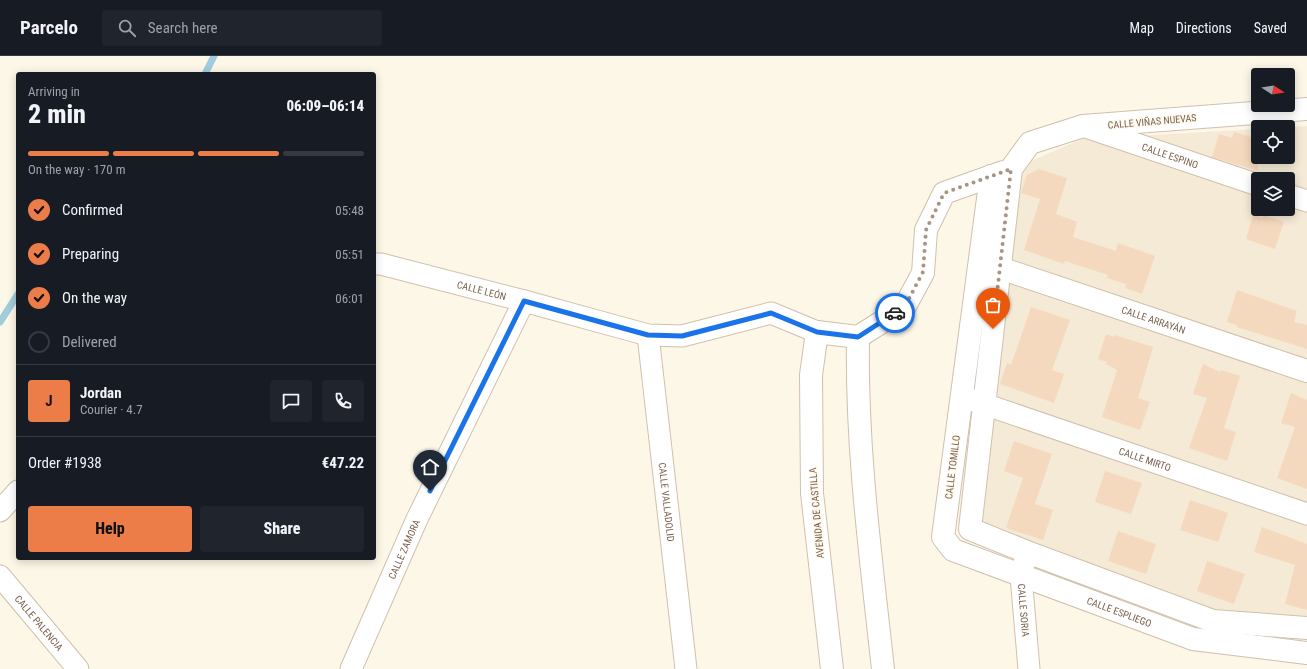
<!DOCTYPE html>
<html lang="en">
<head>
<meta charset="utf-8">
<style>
	:root { --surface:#171b24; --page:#20242c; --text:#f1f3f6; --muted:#9ea1a6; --line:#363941; --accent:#ec7d49 }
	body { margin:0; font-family:"Roboto Condensed",sans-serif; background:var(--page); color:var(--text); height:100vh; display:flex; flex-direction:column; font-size:15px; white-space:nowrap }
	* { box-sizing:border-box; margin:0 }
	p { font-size:13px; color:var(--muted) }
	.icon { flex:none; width:22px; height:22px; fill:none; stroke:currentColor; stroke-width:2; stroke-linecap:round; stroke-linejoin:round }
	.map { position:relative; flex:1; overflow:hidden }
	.details { position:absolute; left:16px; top:16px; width:360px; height:488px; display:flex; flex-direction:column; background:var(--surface); border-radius:4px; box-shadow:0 2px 10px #0003 }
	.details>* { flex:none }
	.needle { width:26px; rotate:102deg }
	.controls { position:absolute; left:1251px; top:12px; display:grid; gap:8px }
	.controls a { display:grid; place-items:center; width:44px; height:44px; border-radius:4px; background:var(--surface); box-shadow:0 2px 10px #0003; font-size:20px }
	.pin { position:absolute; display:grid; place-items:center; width:34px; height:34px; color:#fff; margin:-41px -17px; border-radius:50% 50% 50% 0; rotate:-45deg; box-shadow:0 0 4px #0007 }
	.pin .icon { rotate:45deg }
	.courier { position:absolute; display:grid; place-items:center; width:40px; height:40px; margin:-20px; border:3px solid #1a73e8; border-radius:50%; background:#fff; color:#222; box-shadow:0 1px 5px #0007 }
	.head em { font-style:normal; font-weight:800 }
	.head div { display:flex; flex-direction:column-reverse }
	.head { display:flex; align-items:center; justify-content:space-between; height:68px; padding:0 12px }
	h1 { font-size:26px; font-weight:800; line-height:30px }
	.bar { display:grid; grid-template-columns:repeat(4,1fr); gap:6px 4px; align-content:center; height:48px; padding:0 12px }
	.bar i { height:5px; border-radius:3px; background:var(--line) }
	.bar .selected { background:var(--accent) }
	.bar p { grid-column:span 4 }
	.line { display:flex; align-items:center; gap:10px; padding:0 12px; border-top:1px solid var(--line) }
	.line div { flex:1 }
	.round { display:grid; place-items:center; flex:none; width:42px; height:42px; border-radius:4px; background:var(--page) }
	ol { padding:0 12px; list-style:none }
	li { display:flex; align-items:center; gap:12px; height:44px }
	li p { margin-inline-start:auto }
	li .icon { padding:4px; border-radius:50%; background:var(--accent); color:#111; stroke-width:4 }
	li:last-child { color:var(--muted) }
	li i { width:22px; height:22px; border:2px solid var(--line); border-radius:50% }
	.cta { display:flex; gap:8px; margin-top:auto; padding:8px 12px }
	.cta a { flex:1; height:46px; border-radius:4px; background:var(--accent); color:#111; font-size:16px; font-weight:800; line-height:46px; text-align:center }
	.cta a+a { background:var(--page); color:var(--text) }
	header { display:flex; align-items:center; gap:24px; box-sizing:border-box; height:56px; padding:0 20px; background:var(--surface); border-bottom:1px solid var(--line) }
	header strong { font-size:19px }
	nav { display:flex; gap:22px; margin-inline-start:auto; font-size:14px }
	.search { width:280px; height:36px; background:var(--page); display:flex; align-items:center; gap:10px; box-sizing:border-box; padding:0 14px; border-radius:4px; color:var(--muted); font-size:15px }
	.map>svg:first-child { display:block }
</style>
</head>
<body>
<header>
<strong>Parcelo</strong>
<div class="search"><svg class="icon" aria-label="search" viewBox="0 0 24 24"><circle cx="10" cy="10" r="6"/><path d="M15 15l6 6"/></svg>Search here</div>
<nav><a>Map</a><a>Directions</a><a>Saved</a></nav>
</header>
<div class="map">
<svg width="1307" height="613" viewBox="0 0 1307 613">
	<rect width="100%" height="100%" fill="#fdf7e8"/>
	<path fill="#f5ead6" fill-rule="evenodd" d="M1307,70v490l-101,-5 -229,-88 47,-359 58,-25 176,-10v28h30v-30h-3zM1258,123h30v30h-30z"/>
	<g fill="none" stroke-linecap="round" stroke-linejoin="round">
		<g stroke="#a1ccdb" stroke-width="7">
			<path d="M205,18l9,-18"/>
			<path d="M0,266l18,-28"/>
		</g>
	</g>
	<g fill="#f4d9be">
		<path d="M1234,76l24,7v32l-46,-14 7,-23 13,4z"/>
		<path d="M1039,113l28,9 -11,36 21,8 -4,15 43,14 2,-8 37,13 -13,38 -17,-6 1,-4 -19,-6 1,-3 -43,-14 -1,3 -40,-14 16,-51 -19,-6 6,-18z"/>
		<path d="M1253,159l10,3v-3l21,7 -9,27 -29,-10z"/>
		<path d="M1237,234l60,21 -3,11 13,3v24l-70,-22v-2l-10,-3z"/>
		<path d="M1031,251l39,13 -18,50 12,4 -10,29 -54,-19 7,-21 4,2z"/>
		<path d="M1106,278l8,3 1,-2 38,12 -15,51 12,4 -10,28 -38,-13 15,-47 -11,-6 1,-2 -9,-3z"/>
		<path d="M1203,308l17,8 1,-2 19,6 -16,52 12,4 -9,29 -38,-13 18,-50 -14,-4z"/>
		<path d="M1291,337l16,7v89l-30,-11 18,-51 -14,-4z"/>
		<path d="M1014,385l38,13 -17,50 18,6 -10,30 -37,-12 17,-50 -19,-7z"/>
		<path d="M1105,415l37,12 -11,31 -36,-12z"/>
		<path d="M1190,444l38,13 -10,29 -38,-12z"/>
		<path d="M1262,471l45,17v66l-22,-6 10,-39 -41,-13z"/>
		<path d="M1118,475l38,13 -10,30 -38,-13z"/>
		<path d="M1207,505l38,13 -11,30 -37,-13z"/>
	</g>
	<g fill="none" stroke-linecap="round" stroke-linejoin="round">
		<g stroke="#d0c0ac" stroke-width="23">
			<g id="minor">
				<path id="s1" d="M1083,70l175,59"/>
				<path d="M1288,139l19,6"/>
				<path id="s2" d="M374,208h7l143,37 124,34 34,1 89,-23 46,19"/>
				<path id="s3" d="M648,279l38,334"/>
				<path id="s4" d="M969,343l338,115"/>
				<path d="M0,455l18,-20"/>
				<path id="s5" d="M1027,496l-6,24 8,93"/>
				<path id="s6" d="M0,520l78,93"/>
				<path id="s7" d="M351,613l66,-150 107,-218"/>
			</g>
		</g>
		<g stroke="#d0c0ac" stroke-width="24">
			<g id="tertiary">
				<path d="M1307,53l-224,17 -53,17 -19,26 -41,360 57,23 186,69 94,7"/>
				<path id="s8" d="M991,120l-48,361 10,13 240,89 114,14"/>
				<path id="s9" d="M1000,212l307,103"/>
				<path d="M858,281c-2,111 13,222 25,332"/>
				<path d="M832,613l-20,-176 -1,-118 6,-43 41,5 46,-29 19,-35 3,-43 18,-37 59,-21"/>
			</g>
		</g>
		<use href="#minor" stroke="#fff" stroke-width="21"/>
		<use href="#tertiary" stroke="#fff" stroke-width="22"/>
	</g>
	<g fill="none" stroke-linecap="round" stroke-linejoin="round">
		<path stroke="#a79481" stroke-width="4" stroke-dasharray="0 7.2" d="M895,257l9,-5 19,-36 3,-42 18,-37 67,-24 -18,160"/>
		<path stroke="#1a73e8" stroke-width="5" d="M430,435l94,-190 124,34 34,1 89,-23 46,19 41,5 37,-24"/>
	</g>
	<g text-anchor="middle" stroke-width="3" stroke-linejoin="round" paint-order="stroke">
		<g font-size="10" fill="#795f4a" stroke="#fffaef">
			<text transform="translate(1152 65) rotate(-5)" y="4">CALLE VIÑAS NUEVAS</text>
			<text dy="4" stroke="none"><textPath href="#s1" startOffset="92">CALLE ESPINO</textPath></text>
			<text dy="4" stroke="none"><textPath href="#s2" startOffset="111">CALLE LEÓN</textPath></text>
			<text dy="4" stroke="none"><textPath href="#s9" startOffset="162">CALLE ARRAYÁN</textPath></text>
			<text dy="4" stroke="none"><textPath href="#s4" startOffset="186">CALLE MIRTO</textPath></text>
			<text transform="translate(952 411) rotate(-83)" y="4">CALLE TOMILLO</text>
			<text dy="4" stroke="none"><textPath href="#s3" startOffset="168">CALLE VALLADOLID</textPath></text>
			<text transform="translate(816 457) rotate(-95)" y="4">AVENIDA DE CASTILLA</text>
			<text dy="4" stroke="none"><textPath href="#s7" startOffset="131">CALLE ZAMORA</textPath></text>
			<text dy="4" stroke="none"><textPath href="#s5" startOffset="59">CALLE SORIA</textPath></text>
			<text dy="4" stroke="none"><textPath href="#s8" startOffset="558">CALLE ESPLIEGO</textPath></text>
			<text dy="4" stroke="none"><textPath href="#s6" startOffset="61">CALLE PALENCIA</textPath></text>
		</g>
	</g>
</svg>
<div class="controls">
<a><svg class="needle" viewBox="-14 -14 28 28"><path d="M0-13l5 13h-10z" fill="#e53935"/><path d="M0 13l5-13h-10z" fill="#9ea1a6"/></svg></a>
<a><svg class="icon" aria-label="locate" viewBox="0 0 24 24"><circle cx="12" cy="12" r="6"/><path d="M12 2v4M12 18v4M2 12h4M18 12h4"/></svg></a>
<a><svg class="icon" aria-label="layers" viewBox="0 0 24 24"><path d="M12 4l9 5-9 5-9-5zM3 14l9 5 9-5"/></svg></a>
</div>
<div class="pin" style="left:993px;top:273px;background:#ea580c"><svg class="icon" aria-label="bag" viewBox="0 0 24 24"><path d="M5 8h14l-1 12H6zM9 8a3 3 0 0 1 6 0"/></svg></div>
<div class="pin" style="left:430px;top:435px;background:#1f2937"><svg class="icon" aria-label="home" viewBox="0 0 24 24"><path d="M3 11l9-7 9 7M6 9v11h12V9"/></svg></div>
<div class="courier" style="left:895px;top:257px"><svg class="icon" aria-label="car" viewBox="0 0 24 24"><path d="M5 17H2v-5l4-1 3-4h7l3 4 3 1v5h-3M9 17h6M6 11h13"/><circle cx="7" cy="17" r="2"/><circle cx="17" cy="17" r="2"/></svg></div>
<section class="details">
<div class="head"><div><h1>2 min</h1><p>Arriving in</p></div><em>06:09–06:14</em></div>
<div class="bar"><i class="selected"></i><i class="selected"></i><i class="selected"></i><i></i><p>On the way · 170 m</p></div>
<ol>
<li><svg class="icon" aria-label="check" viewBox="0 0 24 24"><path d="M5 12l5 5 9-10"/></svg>Confirmed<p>05:48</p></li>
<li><svg class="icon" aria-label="check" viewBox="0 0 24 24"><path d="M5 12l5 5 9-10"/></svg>Preparing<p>05:51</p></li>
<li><svg class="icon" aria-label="check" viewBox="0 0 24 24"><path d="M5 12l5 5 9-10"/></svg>On the way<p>06:01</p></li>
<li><i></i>Delivered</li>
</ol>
<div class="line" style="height:72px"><b class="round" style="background:var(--accent);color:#111">J</b><div><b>Jordan</b><p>Courier · 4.7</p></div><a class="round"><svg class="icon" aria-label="chat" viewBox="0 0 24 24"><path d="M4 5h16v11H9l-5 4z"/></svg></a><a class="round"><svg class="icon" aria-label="phone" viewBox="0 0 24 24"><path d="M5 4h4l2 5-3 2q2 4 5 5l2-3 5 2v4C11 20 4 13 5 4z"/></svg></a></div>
<div class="line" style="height:52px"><div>Order #1938</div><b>€47.22</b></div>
<div class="cta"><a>Help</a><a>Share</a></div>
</section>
</div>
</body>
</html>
